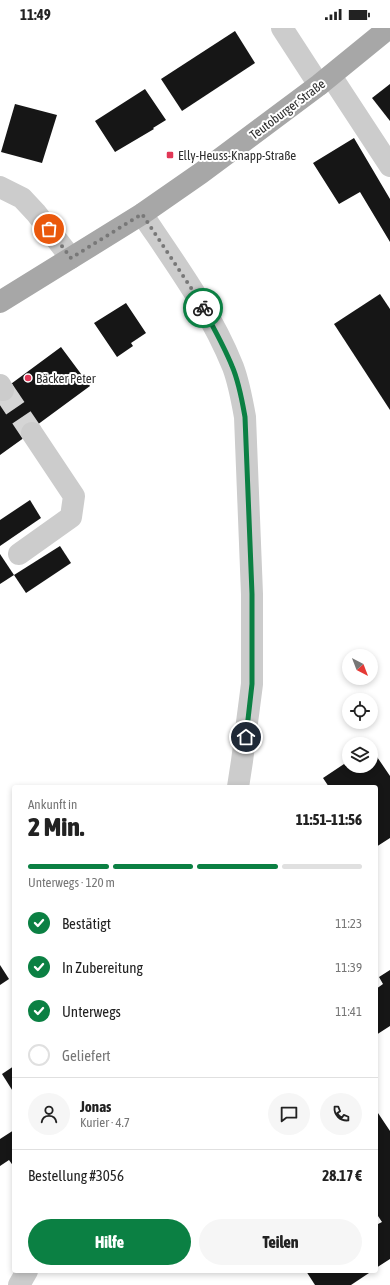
<!DOCTYPE html>
<html lang="de">
<head>
<meta charset="utf-8">
<style>
	:root { --surface:#fff; --page:#f6f6f6; --text:#222; --muted:#767676; --line:#e0e0e0; --accent:#0b8043 }
	body { margin:0; font-family:"Asap Condensed",sans-serif; background:var(--page); color:var(--text); height:100vh; display:flex; flex-direction:column; font-size:15px; white-space:nowrap }
	* { box-sizing:border-box; margin:0 }
	p { font-size:13px; color:var(--muted) }
	.icon { flex:none; width:22px; height:22px; fill:none; stroke:currentColor; stroke-width:2; stroke-linecap:round; stroke-linejoin:round }
	.map { position:relative; flex:1; overflow:hidden }
	.details { position:absolute; left:12px; top:757px; width:366px; height:488px; display:flex; flex-direction:column; background:var(--surface); border-radius:4px; box-shadow:0 2px 6px #0003 }
	.details>* { flex:none }
	.needle { width:26px; rotate:138deg }
	.buttons { position:absolute; left:342px; top:621px; display:grid; gap:8px }
	.buttons a { display:grid; place-items:center; width:36px; height:36px; border-radius:50%; background:var(--surface); box-shadow:0 2px 6px #0003; font-size:20px }
	.pin { position:absolute; display:grid; place-items:center; width:34px; height:34px; color:#fff; margin:-17px; border:2px solid #fff; border-radius:50%; box-shadow:0 1px 4px #0007 }
	.courier { position:absolute; display:grid; place-items:center; width:40px; height:40px; margin:-20px; border:3px solid #0b8043; border-radius:50%; background:#fff; color:#222; box-shadow:0 1px 5px #0007 }
	.summary em { font-style:normal; font-weight:800 }
	.summary div { display:flex; flex-direction:column-reverse }
	.summary { display:flex; align-items:center; justify-content:space-between; height:68px; padding:0 16px }
	h1 { font-size:26px; font-weight:800; line-height:30px }
	.bar { display:grid; grid-template-columns:repeat(4,1fr); gap:6px 4px; align-content:center; height:48px; padding:0 16px }
	.bar i { height:5px; border-radius:3px; background:var(--line) }
	.bar .active { background:var(--accent) }
	.bar p { grid-column:span 4 }
	.line { display:flex; align-items:center; gap:10px; padding:0 16px; border-top:1px solid var(--line) }
	.line div { flex:1 }
	.round { display:grid; place-items:center; flex:none; width:42px; height:42px; border-radius:21px; background:var(--page) }
	ol { padding:0 16px; list-style:none }
	li { display:flex; align-items:center; gap:12px; height:44px }
	li p { margin-inline-start:auto }
	li .icon { padding:4px; border-radius:50%; background:var(--accent); color:#fff; stroke-width:4 }
	li:last-child { color:var(--muted) }
	li i { width:22px; height:22px; border:2px solid var(--line); border-radius:50% }
	.cta { display:flex; gap:8px; margin-top:auto; padding:8px 16px }
	.cta a { flex:1; height:46px; border-radius:24px; background:var(--accent); color:#fff; font-size:16px; font-weight:800; line-height:46px; text-align:center }
	.cta a+a { background:var(--page); color:var(--text) }
	.status { display:flex; justify-content:space-between; align-items:center; height:28px; padding:0 20px; background:var(--surface); direction:ltr }
	.status svg { height:11px; fill:currentColor }
	.map>svg:first-child { display:block }
</style>
</head>
<body>
<div class="status"><b>11:49</b><svg viewBox="0 0 49 12"><path d="M0 12V9h3v3zM5 12V6h3v6zM10 12V3h3v9zM15 12V0h3v12zM26 1h20v11H26zM47 4h2v5h-2z"/></svg></div>
<div class="map">
<svg width="390" height="1257" viewBox="0 0 390 1257">
	<rect width="100%" height="100%" fill="#fff"/>
	<g fill="#161616">
		<path d="M235,3l20,32 -73,48 -21,-32z"/>
		<path d="M390,56v37l-18,-23z"/>
		<path d="M145,61l21,31 -13,8 1,1 -39,23 -20,-31z"/>
		<path d="M15,76l42,11 -15,48 -41,-11z"/>
		<path d="M354,110l36,61v43l-30,-50 -21,12 -26,-41z"/>
		<path d="M380,266l10,15v101l-56,-86z"/>
		<path d="M126,275l20,30 -15,10 2,3 -16,11 -23,-34z"/>
		<path d="M61,319l29,39 -53,39 2,2 -39,28v-63z"/>
		<path d="M30,472l11,18 -41,28v-26z"/>
		<path d="M60,518l11,17 -45,30 -12,-18z"/>
		<path d="M0,526l14,21 -14,9z"/>
		<path d="M364,710l4,6h-13z"/>
		<path d="M349,720v13l-6,-9z"/>
		<path d="M371,720l19,28v62l-14,9v-60h-47l-6,-9 21,-14 2,2 3,-2v2h22z"/>
		<path d="M0,937l9,14 -9,6z"/>
		<path d="M390,942v56l-14,9v-46l7,-5 -4,-7z"/>
		<path d="M14,1038v27l-12,-19z"/>
		<path d="M376,1082l14,21v128l-14,9v-43l6,-3 -6,-9z"/>
		<path d="M14,1102v37l-5,-7 -9,6v-27z"/>
		<path d="M306,1243h66l-21,14h-36z"/>
	</g>
	<g fill="none" stroke-linecap="round" stroke-linejoin="round">
		<path stroke="#d5d5d5" stroke-width="22" stroke-dasharray="22 11" stroke-linecap="butt" d="M3,362l29,43"/>
		<g stroke="#ccc" stroke-width="22">
			<path d="M282,0l37,57"/>
			<path d="M331,48l59,90"/>
			<path d="M0,159l22,11 14,15 35,45"/>
			<path d="M142,186c33,49 69,98 91,153 6,16 9,33 12,50l7,177v90l-10,77 -4,26"/>
			<path d="M0,357l3,5"/>
			<path d="M19,526l52,-37 3,-21 -42,-63"/>
			<path d="M19,1257l8,-14"/>
		</g>
		<path stroke="#a7a7a7" stroke-width="22" d="M0,274l142,-88 59,-41 118,-88 70,-57"/>
	</g>
	<g fill="none" stroke-linecap="round" stroke-linejoin="round">
		<path stroke="#787878" stroke-width="4" stroke-dasharray="0 7.2" d="M49,201l22,29 71,-44 53,80 8,14"/>
		<path stroke="#0b8043" stroke-width="5" d="M203,280c10,19 21,38 29,58 7,16 10,34 13,51l7,177v90l-6,53"/>
	</g>
	<g fill="#e13756" stroke="#fff" stroke-width="1.5">
		<rect x="166" y="123" width="8" height="8" rx="2"/>
		<circle cx="28" cy="350" r="4"/>
	</g>
	<g text-anchor="middle" stroke-width="4" stroke-linejoin="round" paint-order="stroke">
		<g font-size="13" fill="#2f2f2f" stroke="#fff">
			<text transform="translate(287 81) rotate(-37)" y="5">Teutoburger Straße</text>
		</g>
		<g font-size="13" fill="#2f2f2f" stroke="#fff" text-anchor="start">
			<text x="178" y="132">Elly-Heuss-Knapp-Straße</text>
			<text x="36" y="355">Bäcker Peter</text>
		</g>
	</g>
</svg>
<div class="buttons">
<a><svg class="needle" viewBox="-14 -14 28 28"><path d="M0-13l5 13h-10z" fill="#e53935"/><path d="M0 13l5-13h-10z" fill="#767676"/></svg></a>
<a><svg class="icon" aria-label="locate" viewBox="0 0 24 24"><circle cx="12" cy="12" r="6"/><path d="M12 2v4M12 18v4M2 12h4M18 12h4"/></svg></a>
<a><svg class="icon" aria-label="layers" viewBox="0 0 24 24"><path d="M12 4l9 5-9 5-9-5zM3 14l9 5 9-5"/></svg></a>
</div>
<div class="pin" style="left:49px;top:201px;background:#ea580c"><svg class="icon" aria-label="bag" viewBox="0 0 24 24"><path d="M5 8h14l-1 12H6zM9 8a3 3 0 0 1 6 0"/></svg></div>
<div class="pin" style="left:246px;top:709px;background:#1f2937"><svg class="icon" aria-label="home" viewBox="0 0 24 24"><path d="M3 11l9-7 9 7M6 9v11h12V9"/></svg></div>
<div class="courier" style="left:203px;top:280px"><svg class="icon" aria-label="bike" viewBox="0 0 24 24"><circle cx="6" cy="16" r="4"/><circle cx="18" cy="16" r="4"/><path d="M6 16l4-8h5l3 8M10 8l3 8H6M13 5h3"/></svg></div>
<section class="details">
<div class="summary"><div><h1>2 Min.</h1><p>Ankunft in</p></div><em>11:51–11:56</em></div>
<div class="bar"><i class="active"></i><i class="active"></i><i class="active"></i><i></i><p>Unterwegs · 120 m</p></div>
<ol>
<li><svg class="icon" aria-label="check" viewBox="0 0 24 24"><path d="M5 12l5 5 9-10"/></svg>Bestätigt<p>11:23</p></li>
<li><svg class="icon" aria-label="check" viewBox="0 0 24 24"><path d="M5 12l5 5 9-10"/></svg>In Zubereitung<p>11:39</p></li>
<li><svg class="icon" aria-label="check" viewBox="0 0 24 24"><path d="M5 12l5 5 9-10"/></svg>Unterwegs<p>11:41</p></li>
<li><i></i>Geliefert</li>
</ol>
<div class="line" style="height:72px"><a class="round"><svg class="icon" aria-label="person" viewBox="0 0 24 24"><circle cx="12" cy="8" r="4"/><path d="M4 21q1-7 8-7t8 7"/></svg></a><div><b>Jonas</b><p>Kurier · 4.7</p></div><a class="round"><svg class="icon" aria-label="chat" viewBox="0 0 24 24"><path d="M4 5h16v11H9l-5 4z"/></svg></a><a class="round"><svg class="icon" aria-label="phone" viewBox="0 0 24 24"><path d="M5 4h4l2 5-3 2q2 4 5 5l2-3 5 2v4C11 20 4 13 5 4z"/></svg></a></div>
<div class="line" style="height:52px"><div>Bestellung #3056</div><b>28.17 €</b></div>
<div class="cta"><a>Hilfe</a><a>Teilen</a></div>
</section>
</div>
</body>
</html>
